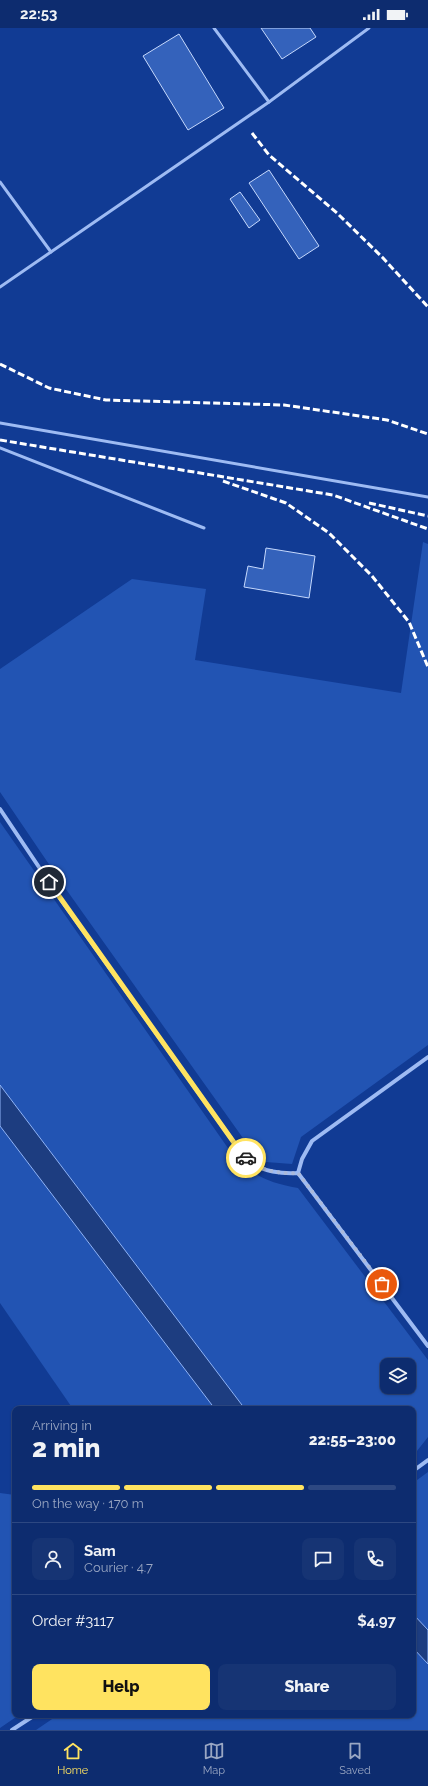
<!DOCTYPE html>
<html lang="en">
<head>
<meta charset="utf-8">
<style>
	:root { --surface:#0d2c6f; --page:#163474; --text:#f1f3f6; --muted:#9aa7c3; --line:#2d4882; --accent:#ffe360 }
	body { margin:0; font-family:Raleway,sans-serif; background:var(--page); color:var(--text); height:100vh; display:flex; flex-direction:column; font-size:15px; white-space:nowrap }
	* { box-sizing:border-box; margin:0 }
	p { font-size:13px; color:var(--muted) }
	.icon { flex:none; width:22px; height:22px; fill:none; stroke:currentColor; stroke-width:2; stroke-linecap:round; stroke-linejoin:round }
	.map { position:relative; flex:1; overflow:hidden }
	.drawer { position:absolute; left:12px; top:1378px; width:404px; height:312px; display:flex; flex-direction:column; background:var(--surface); border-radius:8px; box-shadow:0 1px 3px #0004,0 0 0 1px var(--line) }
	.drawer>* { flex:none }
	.buttons { position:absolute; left:380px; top:1330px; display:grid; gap:8px }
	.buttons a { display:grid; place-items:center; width:36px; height:36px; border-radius:8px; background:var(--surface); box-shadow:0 1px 3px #0004,0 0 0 1px var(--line); font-size:20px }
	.pin { position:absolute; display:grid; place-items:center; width:34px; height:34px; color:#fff; margin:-17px; border:2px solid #fff; border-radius:50%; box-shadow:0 1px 4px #0007 }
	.courier { position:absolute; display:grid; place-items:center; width:40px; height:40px; margin:-20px; border:3px solid #ffe360; border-radius:50%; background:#fff; color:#222; box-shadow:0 1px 5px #0007 }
	.summary em { font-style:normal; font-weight:800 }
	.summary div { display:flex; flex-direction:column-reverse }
	.summary { display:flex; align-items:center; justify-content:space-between; height:68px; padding:0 20px }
	h1 { font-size:26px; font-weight:800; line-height:30px }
	.bar { display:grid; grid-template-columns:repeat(4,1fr); gap:6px 4px; align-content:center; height:48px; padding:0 20px }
	.bar i { height:5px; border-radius:3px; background:var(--line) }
	.bar .selected { background:var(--accent) }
	.bar p { grid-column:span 4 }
	.line { display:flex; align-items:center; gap:10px; padding:0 20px; border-top:1px solid var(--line) }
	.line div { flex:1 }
	.round { display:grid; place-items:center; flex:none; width:42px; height:42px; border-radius:8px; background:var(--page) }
	.cta { display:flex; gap:8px; margin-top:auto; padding:8px 20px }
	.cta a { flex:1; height:46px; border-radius:8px; background:var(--accent); color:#111; font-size:16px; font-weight:800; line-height:46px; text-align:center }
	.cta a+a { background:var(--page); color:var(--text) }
	.status { display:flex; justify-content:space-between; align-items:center; height:28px; padding:0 20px; background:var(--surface); direction:ltr }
	.status svg { height:11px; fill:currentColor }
	.dock { display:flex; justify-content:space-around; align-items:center; height:56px; border-top:1px solid var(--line); background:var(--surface); font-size:11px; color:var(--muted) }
	.dock a { display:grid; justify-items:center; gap:2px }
	.dock .selected { color:var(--accent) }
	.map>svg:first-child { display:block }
</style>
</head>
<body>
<div class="status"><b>22:53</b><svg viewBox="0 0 49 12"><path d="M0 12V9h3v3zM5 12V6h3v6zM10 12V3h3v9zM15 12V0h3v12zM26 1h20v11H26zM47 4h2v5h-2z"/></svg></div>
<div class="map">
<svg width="428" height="1702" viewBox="0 0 428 1702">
	<rect width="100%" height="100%" fill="#113b94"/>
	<g fill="#2254b3" fill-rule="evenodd">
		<path d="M423,514l5,2v501l-127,92 -9,27 -26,-2 -11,-7 -192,-270 -63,-93v-123l132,-90 74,10 -11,71 206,33z"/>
		<path d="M0,794l237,339c22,17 34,22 61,27l130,172v77l-15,19v-47h-168l-245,-324zM387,1337h22v22h-22z"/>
		<path d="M0,1098l215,283h-142l-73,-106z"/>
		<path d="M428,1444v158l-15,-16v-131z"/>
		<path d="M0,1465l15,2v220h4l-19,13z"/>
		<path d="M413,1620l15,16v66h-392l22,-15h355z"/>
	</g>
	<g fill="#1d3d80" stroke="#90b4f7">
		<path d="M0,1057l245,324h-30l-215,-283z"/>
		<path d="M413,1586l15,16v34l-15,-16z"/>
	</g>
	<g fill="#3462bb" stroke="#c6d9fd">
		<path d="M261,0h49l6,9 -34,22z"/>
		<path d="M179,6l45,74 -36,22 -45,-74z"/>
		<path d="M269,142l50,76 -20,13 -50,-76z"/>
		<path d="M240,164l20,28 -11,8 -19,-29z"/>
		<path d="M266,520l49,8 -6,42 -65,-11 4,-21 15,3z"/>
	</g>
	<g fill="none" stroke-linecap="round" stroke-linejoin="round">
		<g stroke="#9ebbf3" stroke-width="3">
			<path d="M214,0l55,74"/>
			<path d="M0,154l51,70"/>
			<path d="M0,259l269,-185 100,-74"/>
			<path d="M0,395l428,74"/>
			<path d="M0,420l204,80"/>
		</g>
		<g stroke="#9ebbf3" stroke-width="4">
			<path d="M0,781l57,85 178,250c4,6 9,12 14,17 13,11 34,13 49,12l130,173"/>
			<path d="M298,1145l4,-14 10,-18 116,-84"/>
			<path d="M413,1443l15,-11"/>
			<path d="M12,1702l23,-15"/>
		</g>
		<g stroke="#fff" stroke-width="3" stroke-dasharray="7 3" stroke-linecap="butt">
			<path d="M252,105l17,22 68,58 46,45 45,49"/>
			<path d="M0,336l49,24 57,12 178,5 103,15 41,14"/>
			<path d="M0,412l333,55 95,34"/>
			<path d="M223,453l63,22 43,30 43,43 37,46 19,45"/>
			<path d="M369,475l59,13"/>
		</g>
	</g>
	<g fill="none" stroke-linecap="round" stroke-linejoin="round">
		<path stroke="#acbada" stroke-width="4" stroke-dasharray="0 7.2" d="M246,1130c12,13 36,16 52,15l84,111"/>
		<path stroke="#ffe360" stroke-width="5" d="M49,854l186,262 11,14"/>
	</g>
</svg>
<div class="buttons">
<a><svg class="icon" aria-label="layers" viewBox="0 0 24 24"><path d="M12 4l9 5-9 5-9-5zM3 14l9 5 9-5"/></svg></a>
</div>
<div class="pin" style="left:382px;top:1256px;background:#ea580c"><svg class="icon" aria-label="bag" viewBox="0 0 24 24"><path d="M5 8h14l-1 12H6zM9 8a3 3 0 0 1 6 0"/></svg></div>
<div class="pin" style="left:49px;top:854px;background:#1f2937"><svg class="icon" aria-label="home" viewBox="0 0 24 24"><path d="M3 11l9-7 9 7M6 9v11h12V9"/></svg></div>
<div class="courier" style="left:246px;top:1130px"><svg class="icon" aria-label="car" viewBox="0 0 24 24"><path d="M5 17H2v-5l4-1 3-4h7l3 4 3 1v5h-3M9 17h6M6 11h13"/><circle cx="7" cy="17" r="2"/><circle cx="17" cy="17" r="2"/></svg></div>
<section class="drawer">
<div class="summary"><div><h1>2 min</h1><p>Arriving in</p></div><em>22:55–23:00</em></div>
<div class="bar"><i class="selected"></i><i class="selected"></i><i class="selected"></i><i></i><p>On the way · 170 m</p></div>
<div class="line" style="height:72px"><a class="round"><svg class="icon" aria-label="person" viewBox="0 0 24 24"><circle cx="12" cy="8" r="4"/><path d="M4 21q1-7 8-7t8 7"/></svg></a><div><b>Sam</b><p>Courier · 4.7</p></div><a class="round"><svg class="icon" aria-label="chat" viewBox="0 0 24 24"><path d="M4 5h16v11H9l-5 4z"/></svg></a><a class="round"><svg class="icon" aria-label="phone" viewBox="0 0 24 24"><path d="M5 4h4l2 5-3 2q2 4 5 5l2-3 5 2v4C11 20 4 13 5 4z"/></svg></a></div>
<div class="line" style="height:52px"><div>Order #3117</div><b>$4.97</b></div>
<div class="cta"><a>Help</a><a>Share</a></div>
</section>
</div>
<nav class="dock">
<a class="selected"><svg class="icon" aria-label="home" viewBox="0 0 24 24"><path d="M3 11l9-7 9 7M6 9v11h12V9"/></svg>Home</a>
<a><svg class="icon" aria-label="map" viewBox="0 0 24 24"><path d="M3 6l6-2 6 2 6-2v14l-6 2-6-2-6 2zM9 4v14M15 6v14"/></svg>Map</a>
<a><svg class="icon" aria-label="saved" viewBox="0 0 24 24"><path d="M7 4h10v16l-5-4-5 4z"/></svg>Saved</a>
</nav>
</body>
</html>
